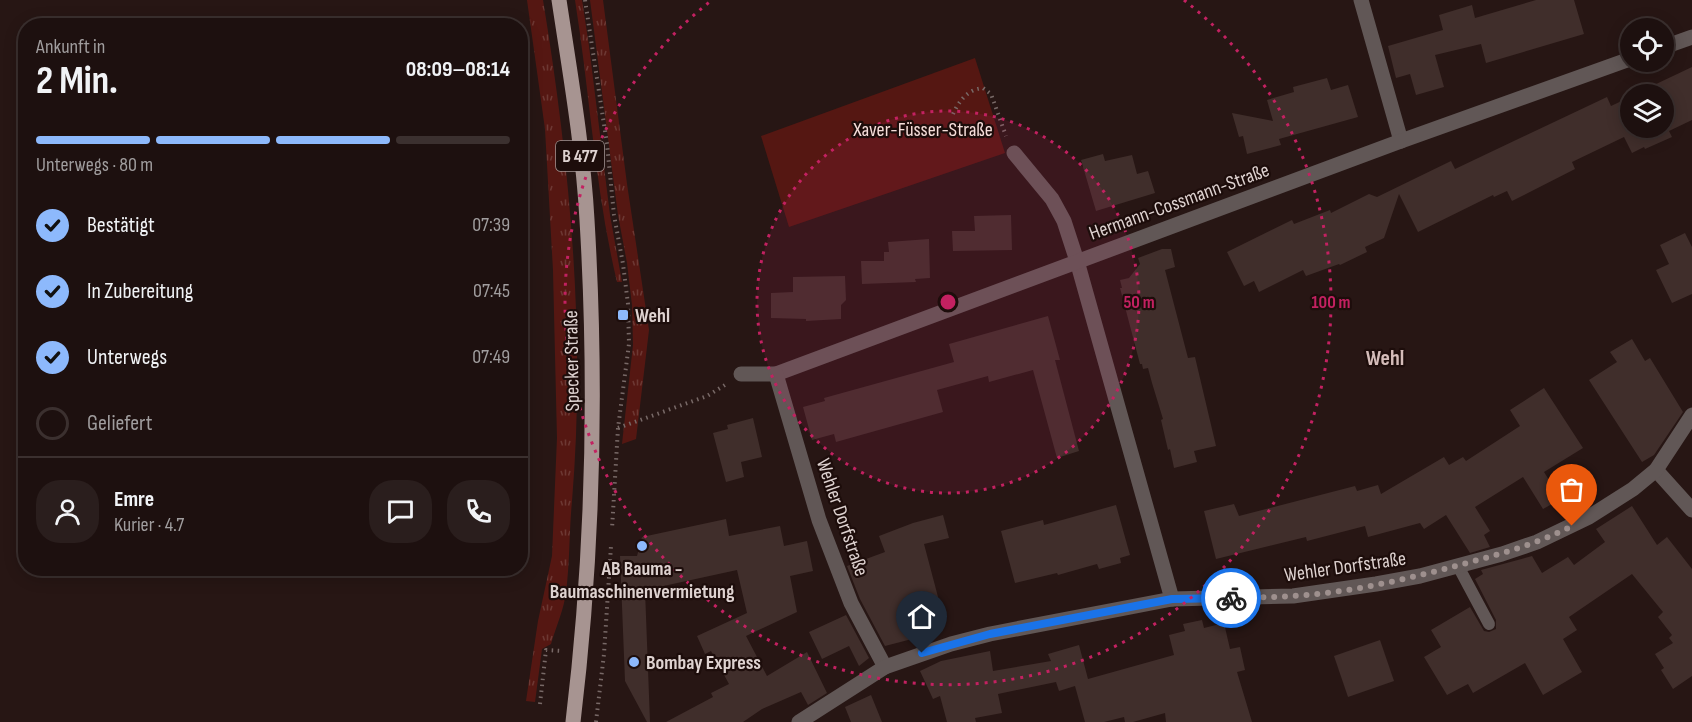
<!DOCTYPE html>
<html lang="de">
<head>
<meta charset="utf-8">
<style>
	:root { --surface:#1d100f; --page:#2a1e1d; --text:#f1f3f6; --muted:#a09d9e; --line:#3b302f; --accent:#8db9fc }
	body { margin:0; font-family:"Sofia Sans Condensed",sans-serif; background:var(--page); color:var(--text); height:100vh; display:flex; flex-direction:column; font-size:22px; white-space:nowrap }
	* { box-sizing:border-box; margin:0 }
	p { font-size:20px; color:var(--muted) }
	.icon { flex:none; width:33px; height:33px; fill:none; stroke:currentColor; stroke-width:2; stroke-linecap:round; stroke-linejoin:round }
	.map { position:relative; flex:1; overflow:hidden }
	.side { position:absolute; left:18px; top:18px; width:510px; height:558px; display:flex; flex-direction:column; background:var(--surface); border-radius:24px; box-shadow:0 3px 15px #0003,0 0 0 2px var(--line) }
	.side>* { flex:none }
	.controls { position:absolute; left:1620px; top:18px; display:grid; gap:12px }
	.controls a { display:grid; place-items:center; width:54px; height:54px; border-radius:50%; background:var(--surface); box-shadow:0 3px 15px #0003,0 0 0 2px var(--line); font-size:30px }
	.pin { position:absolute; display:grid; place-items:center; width:51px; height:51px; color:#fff; margin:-62px -26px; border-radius:50% 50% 50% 0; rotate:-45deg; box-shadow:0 0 6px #0007 }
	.pin .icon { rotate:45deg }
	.courier { position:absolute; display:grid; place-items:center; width:60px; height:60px; margin:-30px; border:4px solid #1a73e8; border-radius:50%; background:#fff; color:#222; box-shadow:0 2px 8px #0007 }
	.summary em { font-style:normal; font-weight:700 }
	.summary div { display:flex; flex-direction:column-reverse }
	.summary { display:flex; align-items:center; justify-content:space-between; height:102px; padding:0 18px }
	h1 { font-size:39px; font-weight:700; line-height:45px }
	.bar { display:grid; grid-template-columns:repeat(4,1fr); gap:9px 6px; align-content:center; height:72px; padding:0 18px }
	.bar i { height:8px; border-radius:4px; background:var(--line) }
	.bar .selected { background:var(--accent) }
	.bar p { grid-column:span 4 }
	.line { display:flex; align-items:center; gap:15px; padding:0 18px; border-top:2px solid var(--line) }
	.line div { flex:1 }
	.round { display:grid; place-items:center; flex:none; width:63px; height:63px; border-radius:24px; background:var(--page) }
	ol { padding:0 18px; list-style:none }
	li { display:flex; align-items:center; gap:18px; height:66px }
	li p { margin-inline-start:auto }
	li .icon { padding:6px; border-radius:50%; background:var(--accent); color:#111; stroke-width:4 }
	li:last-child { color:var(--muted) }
	li i { width:33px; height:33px; border:3px solid var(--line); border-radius:50% }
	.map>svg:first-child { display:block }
</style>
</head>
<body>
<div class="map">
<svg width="1692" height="722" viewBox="0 0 1692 722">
	<defs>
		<pattern id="grass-tufts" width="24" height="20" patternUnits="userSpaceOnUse" patternTransform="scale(1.5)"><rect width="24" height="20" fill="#551712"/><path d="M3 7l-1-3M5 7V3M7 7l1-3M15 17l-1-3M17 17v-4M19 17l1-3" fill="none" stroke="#6d3833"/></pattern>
	</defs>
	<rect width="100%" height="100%" fill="#271614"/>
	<g fill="url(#grass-tufts)">
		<path d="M527,0h16c27,165 43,334 29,501 -3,30 -2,61 -6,91 -2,17 -10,35 -15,52l-9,5 -7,53 -9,-1 12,-80 14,-65 5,-118 -4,-168 -8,-141z"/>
		<path d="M575,0h7l7,46 21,169 12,67h-5c-22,-92 -27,-188 -42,-282z"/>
		<path d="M590,0h13l24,184 22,146 -13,109 -14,5 11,-99 -1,-40 -5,-42 -9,-48z"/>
	</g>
	<path fill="#551712" d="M975,58l30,95 -216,74 -28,-91z"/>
	<g fill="#402e2b">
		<path d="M1536,0h38l10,34 -98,29 -5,-19 -46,11 9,32 -28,8 -6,-21 -14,4 -8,-32 55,-16 -4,-15 33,-10 3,13z"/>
		<path d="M1692,67v53l-23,11 3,6 -27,12 -1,-2 -12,6 -8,-16 -52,25 3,7 -63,32 -5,-10 -13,6 -1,-2 -75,37 -19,-38 -15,44 -19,9 2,5 -27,13 -1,-1 -33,12 -3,-6 -44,22 -5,-11 -10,5 -17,-34 65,-32 2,4 36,-14 1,3 38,-19 8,3 74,-36 4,8 152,-72 4,9 19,-9v31h34v-34h-29z"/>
		<path d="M1327,78l4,12 17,-5 10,32 -79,22 2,6 -34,9 -4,-18 -4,1 -7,-24 41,8 -6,-21 27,-8 -1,-5z"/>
		<path d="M1103,154l2,7 27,-6 5,19 11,-3 7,22 -59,18 -15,-51z"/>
		<path d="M1011,215l1,35 -59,1 -1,-20h23l-1,-15z"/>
		<path d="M1685,233l7,14v47l-20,9 -16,-33 13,-6 -9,-19z"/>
		<path d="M929,239l1,39 -15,1 1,3 -54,2 -1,-23h23v-9h5l-1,-10z"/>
		<path d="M1162,249h9l4,18 -10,3 23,88 7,-1 21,89 -22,5 3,11 -23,6 -4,-19 -2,1 -7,-30 2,-1 -11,-36 -4,-15 -5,1 -1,-5h-2l-20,-76h2l-2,-8 9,-2 11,-14 -2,-6z"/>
		<path d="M845,276l1,24 -5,5v14l-35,2v-2l-35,-1v-25l22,-1v-15z"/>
		<path d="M1048,316l12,44h-5l24,91 -22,7 -24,-88 -44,12 -1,-6 -51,14 6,22 -107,30 -2,-8 -22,6 -9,-33 22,-6 -1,-3 130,-36 -5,-18z"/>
		<path d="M1632,339l13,22 5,-3 33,54 -29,43 -12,7 -53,-82 28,-18 -7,-10z"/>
		<path d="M1544,388l39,60 -39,24 17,27 -18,10 -20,-32 -48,30 15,24 -6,4 6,12 -20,6 -24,-38 -22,14 -4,-6 -52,14 -3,-11 -58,15 -1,-4 -90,22 -12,-48 30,-7 5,12 116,-30 2,5 21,-6 3,9 63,-37 5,8 14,-8 3,4 54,-35 -10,-16z"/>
		<path d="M753,418l9,39 -21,5 3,15 -18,5 -13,-49 15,-4 -1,-4z"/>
		<path d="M1116,505l14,50 -10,3 1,5 -22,6 -2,-5 -39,11 -1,-2 -42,10 -14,-52 42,-11 1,5z"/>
		<path d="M1632,506l25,39 10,-8 25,32v107l-19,13 -12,-19 3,-2 -9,-14 18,-11 -4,-5 3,-3 -14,-18 5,-5 -31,-38 -63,43 8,13 -14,9 19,33 -39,23 -18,-32 -52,30 -5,-9 -21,11 -23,-38 17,-10 -10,-17 39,-23 14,24 5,1 7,-3v-9l-21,-41 8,-5 -2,-4 51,-14 10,17 26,-16 6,8 31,-23 -9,-13z"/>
		<path d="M943,515l6,23 -25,6 18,68 -34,9 4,18 -27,7 -25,-47 -13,-33 38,-14 -6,-16 34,-13z"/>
		<path d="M726,519l3,17 51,-10 4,20 23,-5 6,30 -23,5 7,36 -51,24 21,40 40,-24 20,41 -19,12 -7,-13 -39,17 -19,13h-77l47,-25 -2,-4 18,-9 -18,-33 -6,3 -8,-18 50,-23 -10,-43 -92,20 5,132h-3l-22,-41 -5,-125h17l5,-19z"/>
		<path d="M846,615l23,43 -10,8 -10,-20 -27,13 -13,-27z"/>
		<path d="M1202,620l2,8 20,-5 6,26 10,-2 5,23 -8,2 15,50h-86l-1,-9 -32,9h-8l-1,-5 -20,5h-19l-10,-36 -16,5 -3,-9 -58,12 4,19 -27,5 1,4h-29l-7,-26 -7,3 -13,-28 21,-10 49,-10 3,20 58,-10 -3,-7 31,-9 9,34 86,-24 -5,-20 16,-4 -2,-7z"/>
		<path d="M1380,640l14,41 -46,16 -14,-41z"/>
		<path d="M871,695l11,27h-31l-6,-15z"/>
	</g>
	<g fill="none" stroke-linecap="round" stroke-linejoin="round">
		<g stroke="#786967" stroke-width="4" stroke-dasharray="1.5 4.5" stroke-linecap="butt">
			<path d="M585,0l22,144 7,71 9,49 5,40 1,40 -11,84 -6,101"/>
			<path d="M953,114c6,-13 15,-25 30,-26l8,6 15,42"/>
			<path d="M618,428l89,-32 18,-11"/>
			<path d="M540,704l6,-54 16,1"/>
			<path d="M596,722l8,-68 7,-108"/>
		</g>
		<path stroke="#615756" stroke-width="12" d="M1458,566l31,58"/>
		<g stroke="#615756" stroke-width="15">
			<path d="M1361,0l40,141"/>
			<path d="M1664,47l28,-10"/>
			<path d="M1014,153l38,46 12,22 13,40 95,338"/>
			<path d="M741,374h35l625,-233 229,-82"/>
			<path d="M776,374l43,146 32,83 34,64"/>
			<path d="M1656,470l36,40"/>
			<path d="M799,722l86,-55 66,-23 39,-10 182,-35 121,-3 83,-12 44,-8 82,-22 35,-12 52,-25 44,-28 23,-19 36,-55"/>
		</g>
		<path stroke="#a79491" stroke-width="15" d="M559,0c11,73 24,147 28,220 10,167 6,336 -14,502"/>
	</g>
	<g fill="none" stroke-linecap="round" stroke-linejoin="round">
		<path stroke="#9e908e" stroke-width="6" stroke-dasharray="0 10.8" d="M1231,598c20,-1 40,0 60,-2 58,-3 117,-17 172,-32 38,-10 74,-20 109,-38"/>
		<path stroke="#1a73e8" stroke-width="8" d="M922,653l68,-19 182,-35 59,-1"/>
	</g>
	<circle cx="948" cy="302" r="191" fill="#c32161" fill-opacity=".12"/>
	<g fill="none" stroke="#c32161" stroke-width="3" stroke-dasharray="3 6">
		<circle cx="948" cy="302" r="191"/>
		<path d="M1184 0A383 383 0 1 1 712 0"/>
	</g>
	<g fill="#8db9fc" stroke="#1d0d0b" stroke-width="2">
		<rect x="617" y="309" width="12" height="12" rx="3"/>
		<circle cx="642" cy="546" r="6"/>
		<circle cx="634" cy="662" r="6"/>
	</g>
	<g text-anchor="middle" stroke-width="4.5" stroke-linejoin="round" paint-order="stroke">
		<rect fill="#1d0d0b" stroke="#a49795" stroke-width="1.5" x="556" y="141" width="48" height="30" rx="4.5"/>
		<g font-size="18" font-weight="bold" fill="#ded2d0">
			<text x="580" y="162">B 477</text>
		</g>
		<g font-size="20" fill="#f6deda" stroke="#1d0d0b">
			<text x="923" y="136">Xaver-Füsser-Straße</text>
		</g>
		<g font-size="20" fill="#ded2d0" stroke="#1d0d0b">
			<text transform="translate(1179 201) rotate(-20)" y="7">Hermann-Cossmann-Straße</text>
			<text transform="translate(571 361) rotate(-91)" y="7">Specker Straße</text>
			<text transform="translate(843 517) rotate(71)" y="7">Wehler Dorfstraße</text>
			<text transform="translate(1345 566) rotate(-8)" y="7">Wehler Dorfstraße</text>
		</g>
		<g font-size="20" font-weight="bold" fill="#ded2d0" stroke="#1d0d0b" text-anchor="start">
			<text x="635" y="322">Wehl</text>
			<text x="642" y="575" text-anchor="middle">AB Bauma -<tspan x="642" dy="23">Baumaschinenvermietung</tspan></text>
			<text x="646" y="669">Bombay Express</text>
		</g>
		<g font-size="22" font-weight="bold" fill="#d4bcb9" stroke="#1d0d0b">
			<text x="1385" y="365">Wehl</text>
		</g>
	</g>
	<circle cx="948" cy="302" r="9" fill="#c32161" stroke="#1d0d0b" stroke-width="3"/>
	<g font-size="18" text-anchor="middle" font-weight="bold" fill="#c32161" stroke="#1d0d0b" stroke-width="4.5" stroke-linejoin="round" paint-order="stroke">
		<text x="1139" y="308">50 m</text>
		<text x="1331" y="308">100 m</text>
	</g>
</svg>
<div class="controls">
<a><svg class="icon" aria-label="locate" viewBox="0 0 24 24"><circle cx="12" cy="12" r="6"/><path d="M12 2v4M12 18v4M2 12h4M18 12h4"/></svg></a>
<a><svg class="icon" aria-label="layers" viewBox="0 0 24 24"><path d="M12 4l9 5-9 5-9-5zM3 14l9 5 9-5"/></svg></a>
</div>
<div class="pin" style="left:1572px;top:526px;background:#ea580c"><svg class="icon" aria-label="bag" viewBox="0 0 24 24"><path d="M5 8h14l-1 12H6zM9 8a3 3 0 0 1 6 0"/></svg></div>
<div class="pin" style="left:922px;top:653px;background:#1f2937"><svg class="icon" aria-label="home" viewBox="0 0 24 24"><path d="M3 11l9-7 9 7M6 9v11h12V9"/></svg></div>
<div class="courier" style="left:1231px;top:598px"><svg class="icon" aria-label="bike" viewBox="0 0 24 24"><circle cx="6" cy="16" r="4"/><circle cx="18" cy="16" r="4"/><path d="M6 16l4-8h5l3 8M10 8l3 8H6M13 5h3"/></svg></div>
<section class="side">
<div class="summary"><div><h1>2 Min.</h1><p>Ankunft in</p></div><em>08:09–08:14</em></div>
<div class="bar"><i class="selected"></i><i class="selected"></i><i class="selected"></i><i></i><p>Unterwegs · 80 m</p></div>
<ol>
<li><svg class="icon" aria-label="check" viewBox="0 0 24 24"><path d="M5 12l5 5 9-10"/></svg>Bestätigt<p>07:39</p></li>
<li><svg class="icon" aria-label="check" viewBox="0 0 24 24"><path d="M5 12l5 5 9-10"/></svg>In Zubereitung<p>07:45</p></li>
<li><svg class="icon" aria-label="check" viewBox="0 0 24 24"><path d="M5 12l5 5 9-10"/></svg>Unterwegs<p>07:49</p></li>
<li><i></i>Geliefert</li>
</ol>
<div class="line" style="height:108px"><a class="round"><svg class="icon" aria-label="person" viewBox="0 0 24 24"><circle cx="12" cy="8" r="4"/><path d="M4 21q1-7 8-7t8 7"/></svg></a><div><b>Emre</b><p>Kurier · 4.7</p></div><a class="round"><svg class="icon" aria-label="chat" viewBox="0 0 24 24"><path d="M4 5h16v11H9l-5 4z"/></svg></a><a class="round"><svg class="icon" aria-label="phone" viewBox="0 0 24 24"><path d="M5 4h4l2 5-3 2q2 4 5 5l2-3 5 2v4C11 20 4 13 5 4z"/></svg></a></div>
</section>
</div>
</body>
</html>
